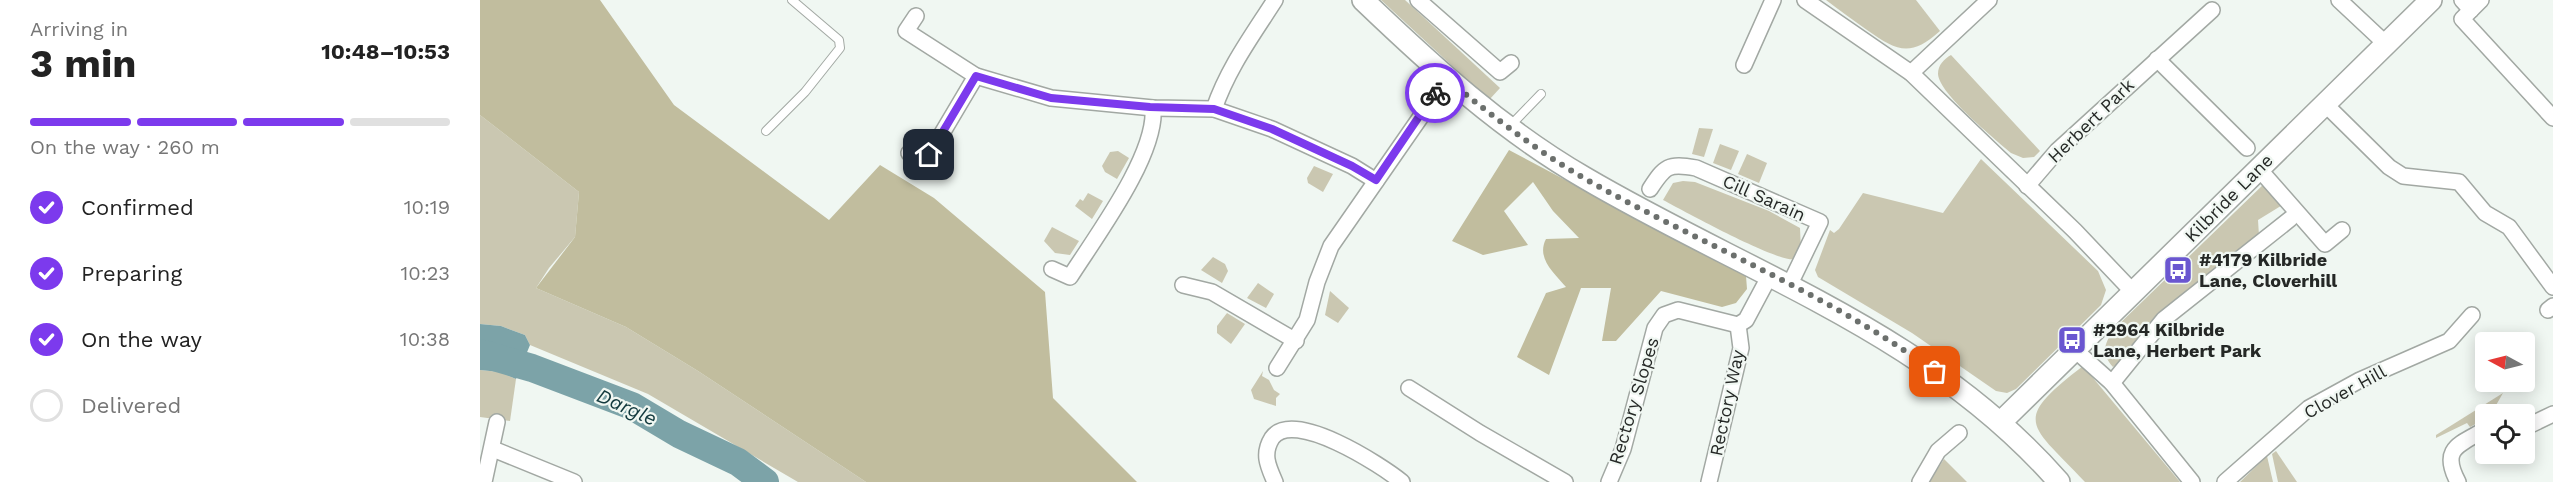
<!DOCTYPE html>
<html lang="en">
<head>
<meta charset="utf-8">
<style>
	:root { --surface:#fff; --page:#f2f2f2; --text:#222; --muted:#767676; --line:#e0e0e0; --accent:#7c3aed }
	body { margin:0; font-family:"Work Sans",sans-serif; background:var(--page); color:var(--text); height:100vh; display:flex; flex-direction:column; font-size:22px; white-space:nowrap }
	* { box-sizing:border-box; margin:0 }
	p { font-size:20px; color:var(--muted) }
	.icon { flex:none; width:33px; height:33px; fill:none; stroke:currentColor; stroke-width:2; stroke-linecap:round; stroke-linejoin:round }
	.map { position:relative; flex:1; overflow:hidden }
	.panel { display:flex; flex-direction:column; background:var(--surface); width:480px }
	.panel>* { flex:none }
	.needle { width:39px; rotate:277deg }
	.fabs { position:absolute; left:1995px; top:332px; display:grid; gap:12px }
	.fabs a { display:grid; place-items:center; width:60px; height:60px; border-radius:6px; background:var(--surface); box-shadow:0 3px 15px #0003; font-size:30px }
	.pin { position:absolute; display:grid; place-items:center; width:51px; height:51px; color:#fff; margin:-26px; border-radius:12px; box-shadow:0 3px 9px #0006 }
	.courier { position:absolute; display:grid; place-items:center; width:60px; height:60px; margin:-30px; border:4px solid #7c3aed; border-radius:50%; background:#fff; color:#222; box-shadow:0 2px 8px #0007 }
	.overview em { font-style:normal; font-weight:700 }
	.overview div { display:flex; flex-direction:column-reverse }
	.overview { display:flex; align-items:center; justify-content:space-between; height:102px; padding:0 30px }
	h1 { font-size:39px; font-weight:700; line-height:45px }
	.bar { display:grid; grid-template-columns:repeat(4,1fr); gap:9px 6px; align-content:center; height:72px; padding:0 30px }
	.bar i { height:8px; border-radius:4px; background:var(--line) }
	.bar .selected { background:var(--accent) }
	.bar p { grid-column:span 4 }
	ol { padding:0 30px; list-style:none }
	li { display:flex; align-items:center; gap:18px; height:66px }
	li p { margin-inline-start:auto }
	li .icon { padding:6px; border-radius:50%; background:var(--accent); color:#fff; stroke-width:4 }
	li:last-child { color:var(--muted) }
	li i { width:33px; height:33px; border:3px solid var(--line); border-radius:50% }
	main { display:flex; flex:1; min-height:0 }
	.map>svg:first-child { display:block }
</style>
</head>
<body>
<main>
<section class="panel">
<div class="overview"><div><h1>3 min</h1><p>Arriving in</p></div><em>10:48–10:53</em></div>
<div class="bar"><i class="selected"></i><i class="selected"></i><i class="selected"></i><i></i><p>On the way · 260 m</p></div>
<ol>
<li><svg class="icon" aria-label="check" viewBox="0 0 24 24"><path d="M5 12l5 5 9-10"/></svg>Confirmed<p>10:19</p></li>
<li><svg class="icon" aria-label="check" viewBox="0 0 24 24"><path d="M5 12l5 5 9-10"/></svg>Preparing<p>10:23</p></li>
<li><svg class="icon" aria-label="check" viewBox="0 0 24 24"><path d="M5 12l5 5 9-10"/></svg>On the way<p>10:38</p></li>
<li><i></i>Delivered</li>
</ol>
</section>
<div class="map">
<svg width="2073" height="482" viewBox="0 0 2073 482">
	<rect width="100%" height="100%" fill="#f0f7f2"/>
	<g fill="#cac7b1">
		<path d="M901,0h24l95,88 -11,12z"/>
		<path d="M1346,0h90l24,31c-30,27 -43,20 -73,-1 -14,-10 -28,-20 -41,-30z"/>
		<path d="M1471,55l89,96 -6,6 -11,1 -12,-5c-16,-14 -72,-59 -73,-79 0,-9 6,-15 13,-19z"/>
		<path d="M0,115l99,77 -4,45 -26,31 -13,20 90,39 72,44 168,111h-68l-150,-88 -118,-49 -5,-10 -24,-9 -21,-2z"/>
		<path d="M1219,128l14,1 -9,28 -12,-3z"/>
		<path d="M1240,144l19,7 -8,19 -18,-7z"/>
		<path d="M638,151l11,7 -12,21 -12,-7 -3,-6 8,-14z"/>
		<path d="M1267,154l20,9 -8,20 -21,-9z"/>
		<path d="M1501,159l117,112 8,19 -5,15 -85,84 -9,4 -11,-2 -84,-58 -94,-56 -3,-7 15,-40 4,3 5,-4 24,-36 80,20z"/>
		<path d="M834,166l19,8 -10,18 -15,-9 -1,-5z"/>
		<path d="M1203,181l12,1 74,29 31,17 1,22 -6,9c-15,5 -113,-49 -132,-59l10,-17z"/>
		<path d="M1786,182l18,22 -26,16 1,16c-32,34 -77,54 -109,89 -12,12 -21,33 -37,42 -13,-14 -8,-24 1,-38z"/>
		<path d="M608,193l15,8 -11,18 -17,-13 5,-7 3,2z"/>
		<path d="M572,227l27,14 -9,14 -15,-2 -11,-12z"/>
		<path d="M733,257l12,7 3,7 -6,12 -21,-13z"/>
		<path d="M778,283l16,11 -8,14 -19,-10z"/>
		<path d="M850,291l19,17 -11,15 -13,-8z"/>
		<path d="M747,313l18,11 -14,20 -14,-11v-7z"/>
		<path d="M1603,366l97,116h-95c-55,-59 -75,-60 -2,-116z"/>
		<path d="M0,370l20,2 16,7 -6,42 -30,-4z"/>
		<path d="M783,371l-1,5 7,4 5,10 6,4 -4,4v8l-22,-7 -3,-9z"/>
		<path d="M2023,393l-12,21h-5l-1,5 -15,8 -3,-4 -31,15v-3z"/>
		<path d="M1796,451l21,31h-19l-6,-28z"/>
		<path d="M1787,456l6,26h-33z"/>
		<path d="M1464,459l23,23h-38z"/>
	</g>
	<g fill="#c1bd9e">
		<path d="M0,0h120l74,105 155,115 51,-55 54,33 111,94 8,106 84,84h-271l-168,-111 -72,-44 -90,-39 39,-51 4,-45 -99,-77z"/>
		<path d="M1029,150l237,126 1,13 -11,14 -14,4 -61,-16 -45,50h-14l9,-53h-30l-32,87 -32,-18 29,-64 20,-6c-12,-14 -30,-29 -20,-48l33,-1 -26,-27 -20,-29 -29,29 24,34 -45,10 -31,-14z"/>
	</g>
	<path fill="#7ca3a8" d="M0,324l21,2 24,9 5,10 -14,34 -16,-7 -20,-2z"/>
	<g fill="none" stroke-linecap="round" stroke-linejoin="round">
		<path stroke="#7ca3a8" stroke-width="28" d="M0,353l52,15 100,38 47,28 59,28 27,20"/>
		<g stroke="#a2a8a3" stroke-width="10">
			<g id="lane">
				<path d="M1031,125l30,-31"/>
				<path d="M286,131l39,-39 35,-44 -1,-8 -47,-40"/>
			</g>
		</g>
		<g stroke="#a2a8a3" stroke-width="18">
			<g id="street">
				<path d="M938,0l82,72 11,-9"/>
				<path d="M1325,0l106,73 164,158 59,62"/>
				<path d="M1859,0l47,44"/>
				<path d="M1982,0l9,10 10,-10"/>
				<path d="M1991,10l-9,9 91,99"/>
				<path d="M436,16l-10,15 70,45 75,22 102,10 61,1 58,20 80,37 24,15"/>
				<path d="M1677,59l90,89"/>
				<path d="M1264,65l29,-65"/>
				<path d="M1431,73l78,-73"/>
				<path d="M1845,104l64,63 14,9 56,6 26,31 24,14 44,60"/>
				<path d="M734,109c14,-41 38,-73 61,-109"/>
				<path d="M429,153l16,9 51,-86"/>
				<path d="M1779,169l66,75 17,-14"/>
				<path d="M1547,186l30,-35 155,-141"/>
				<path d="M1170,189c15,-23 18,-26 46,-21l124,54 -31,64"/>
				<path d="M572,269l18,8c26,-41 87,-122 83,-169"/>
				<path d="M703,285l29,7 84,49"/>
				<path d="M2068,310l5,-4"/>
				<path d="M1595,350l37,33 80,99"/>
				<path d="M797,368l30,-48 10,-38 14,-36 116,-167"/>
				<path d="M1632,383l52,-64 126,-100"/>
				<path d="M929,388l71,45 85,49"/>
				<path d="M2044,428l29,-14"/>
				<path d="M13,449l81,33"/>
				<path d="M4,482l13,-60"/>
				<path d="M795,482c-7,-16 -13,-28 -3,-44 21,-30 109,27 130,44"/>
				<path d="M1129,482l14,-33 32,-121 9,-13 14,-5 60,15 8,-5 24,-45"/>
				<path d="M1229,482l32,-134 -3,-23"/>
				<path d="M1440,482l18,-31 21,-18"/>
				<path d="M1745,482l84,-74 51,-28 89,-39 23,-26"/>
				<path d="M1978,482c-18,-34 1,-37 28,-53"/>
			</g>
		</g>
		<g stroke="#a2a8a3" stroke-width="24">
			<g id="secondary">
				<path d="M883,0c69,66 139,130 222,178 165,97 344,155 474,304"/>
				<path d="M1521,422l430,-422"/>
			</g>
		</g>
		<use href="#lane" stroke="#fff" stroke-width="8"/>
		<use href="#street" stroke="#fff" stroke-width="15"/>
		<use href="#secondary" stroke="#fff" stroke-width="21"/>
	</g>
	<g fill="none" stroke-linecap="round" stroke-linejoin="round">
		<path stroke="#6c706d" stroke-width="6" stroke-dasharray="0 10.8" d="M955,93l12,-14c45,37 90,72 140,101 115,65 241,113 348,192"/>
		<path stroke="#7c3aed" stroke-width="8" d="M449,155l47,-79 75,22 99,9 64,2 58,20 80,37 24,14 59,-87"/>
	</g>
	<defs>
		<g id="bus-square" transform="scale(1.5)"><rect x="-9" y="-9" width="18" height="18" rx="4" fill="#6a56d0" stroke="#f0f7f2"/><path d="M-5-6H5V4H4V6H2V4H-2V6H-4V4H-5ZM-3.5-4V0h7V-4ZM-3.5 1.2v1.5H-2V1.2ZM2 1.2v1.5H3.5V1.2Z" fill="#fff"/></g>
	</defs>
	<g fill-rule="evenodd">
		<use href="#bus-square" x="1698" y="270"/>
		<use href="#bus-square" x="1592" y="340"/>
	</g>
	<g text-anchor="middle" stroke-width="4.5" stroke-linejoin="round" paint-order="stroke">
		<g font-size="18" fill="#252826" stroke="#f0f7f2">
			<text transform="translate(1611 121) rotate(-44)" y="6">Herbert Park</text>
			<text transform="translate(1284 198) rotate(24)" y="6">Cill Sarain</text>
			<text transform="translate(1749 198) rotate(-45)" y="6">Kilbride Lane</text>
			<text transform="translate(1865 392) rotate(-29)" y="6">Clover Hill</text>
			<text transform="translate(1154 401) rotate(-73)" y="6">Rectory Slopes</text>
			<text transform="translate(1247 403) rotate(-78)" y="6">Rectory Way</text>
		</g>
		<g font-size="18" font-weight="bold" fill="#252826" stroke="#f0f7f2" text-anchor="start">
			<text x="1719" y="266">#4179 Kilbride<tspan x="1719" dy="21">Lane, Cloverhill</tspan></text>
			<text x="1613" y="336">#2964 Kilbride<tspan x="1613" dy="21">Lane, Herbert Park</tspan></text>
		</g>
		<g font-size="20" font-style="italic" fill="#133a3e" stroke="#f0f7f2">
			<text transform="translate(147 407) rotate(24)" y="7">Dargle</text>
		</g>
	</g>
</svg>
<div class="fabs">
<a><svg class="needle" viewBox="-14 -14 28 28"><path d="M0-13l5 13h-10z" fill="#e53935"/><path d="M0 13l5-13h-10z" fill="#767676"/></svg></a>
<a><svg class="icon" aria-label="locate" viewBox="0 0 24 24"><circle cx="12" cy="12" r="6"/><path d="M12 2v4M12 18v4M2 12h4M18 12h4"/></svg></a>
</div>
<div class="pin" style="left:1455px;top:372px;background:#ea580c"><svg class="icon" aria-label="bag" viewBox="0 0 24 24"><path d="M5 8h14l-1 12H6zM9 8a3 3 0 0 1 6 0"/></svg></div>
<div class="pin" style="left:449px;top:155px;background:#1f2937"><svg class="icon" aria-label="home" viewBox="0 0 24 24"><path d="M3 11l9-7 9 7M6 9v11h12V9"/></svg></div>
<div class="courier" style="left:955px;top:93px"><svg class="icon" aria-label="bike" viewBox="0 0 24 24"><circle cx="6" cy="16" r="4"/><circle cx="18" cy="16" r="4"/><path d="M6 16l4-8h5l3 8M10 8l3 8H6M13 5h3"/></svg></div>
</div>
</main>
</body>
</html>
